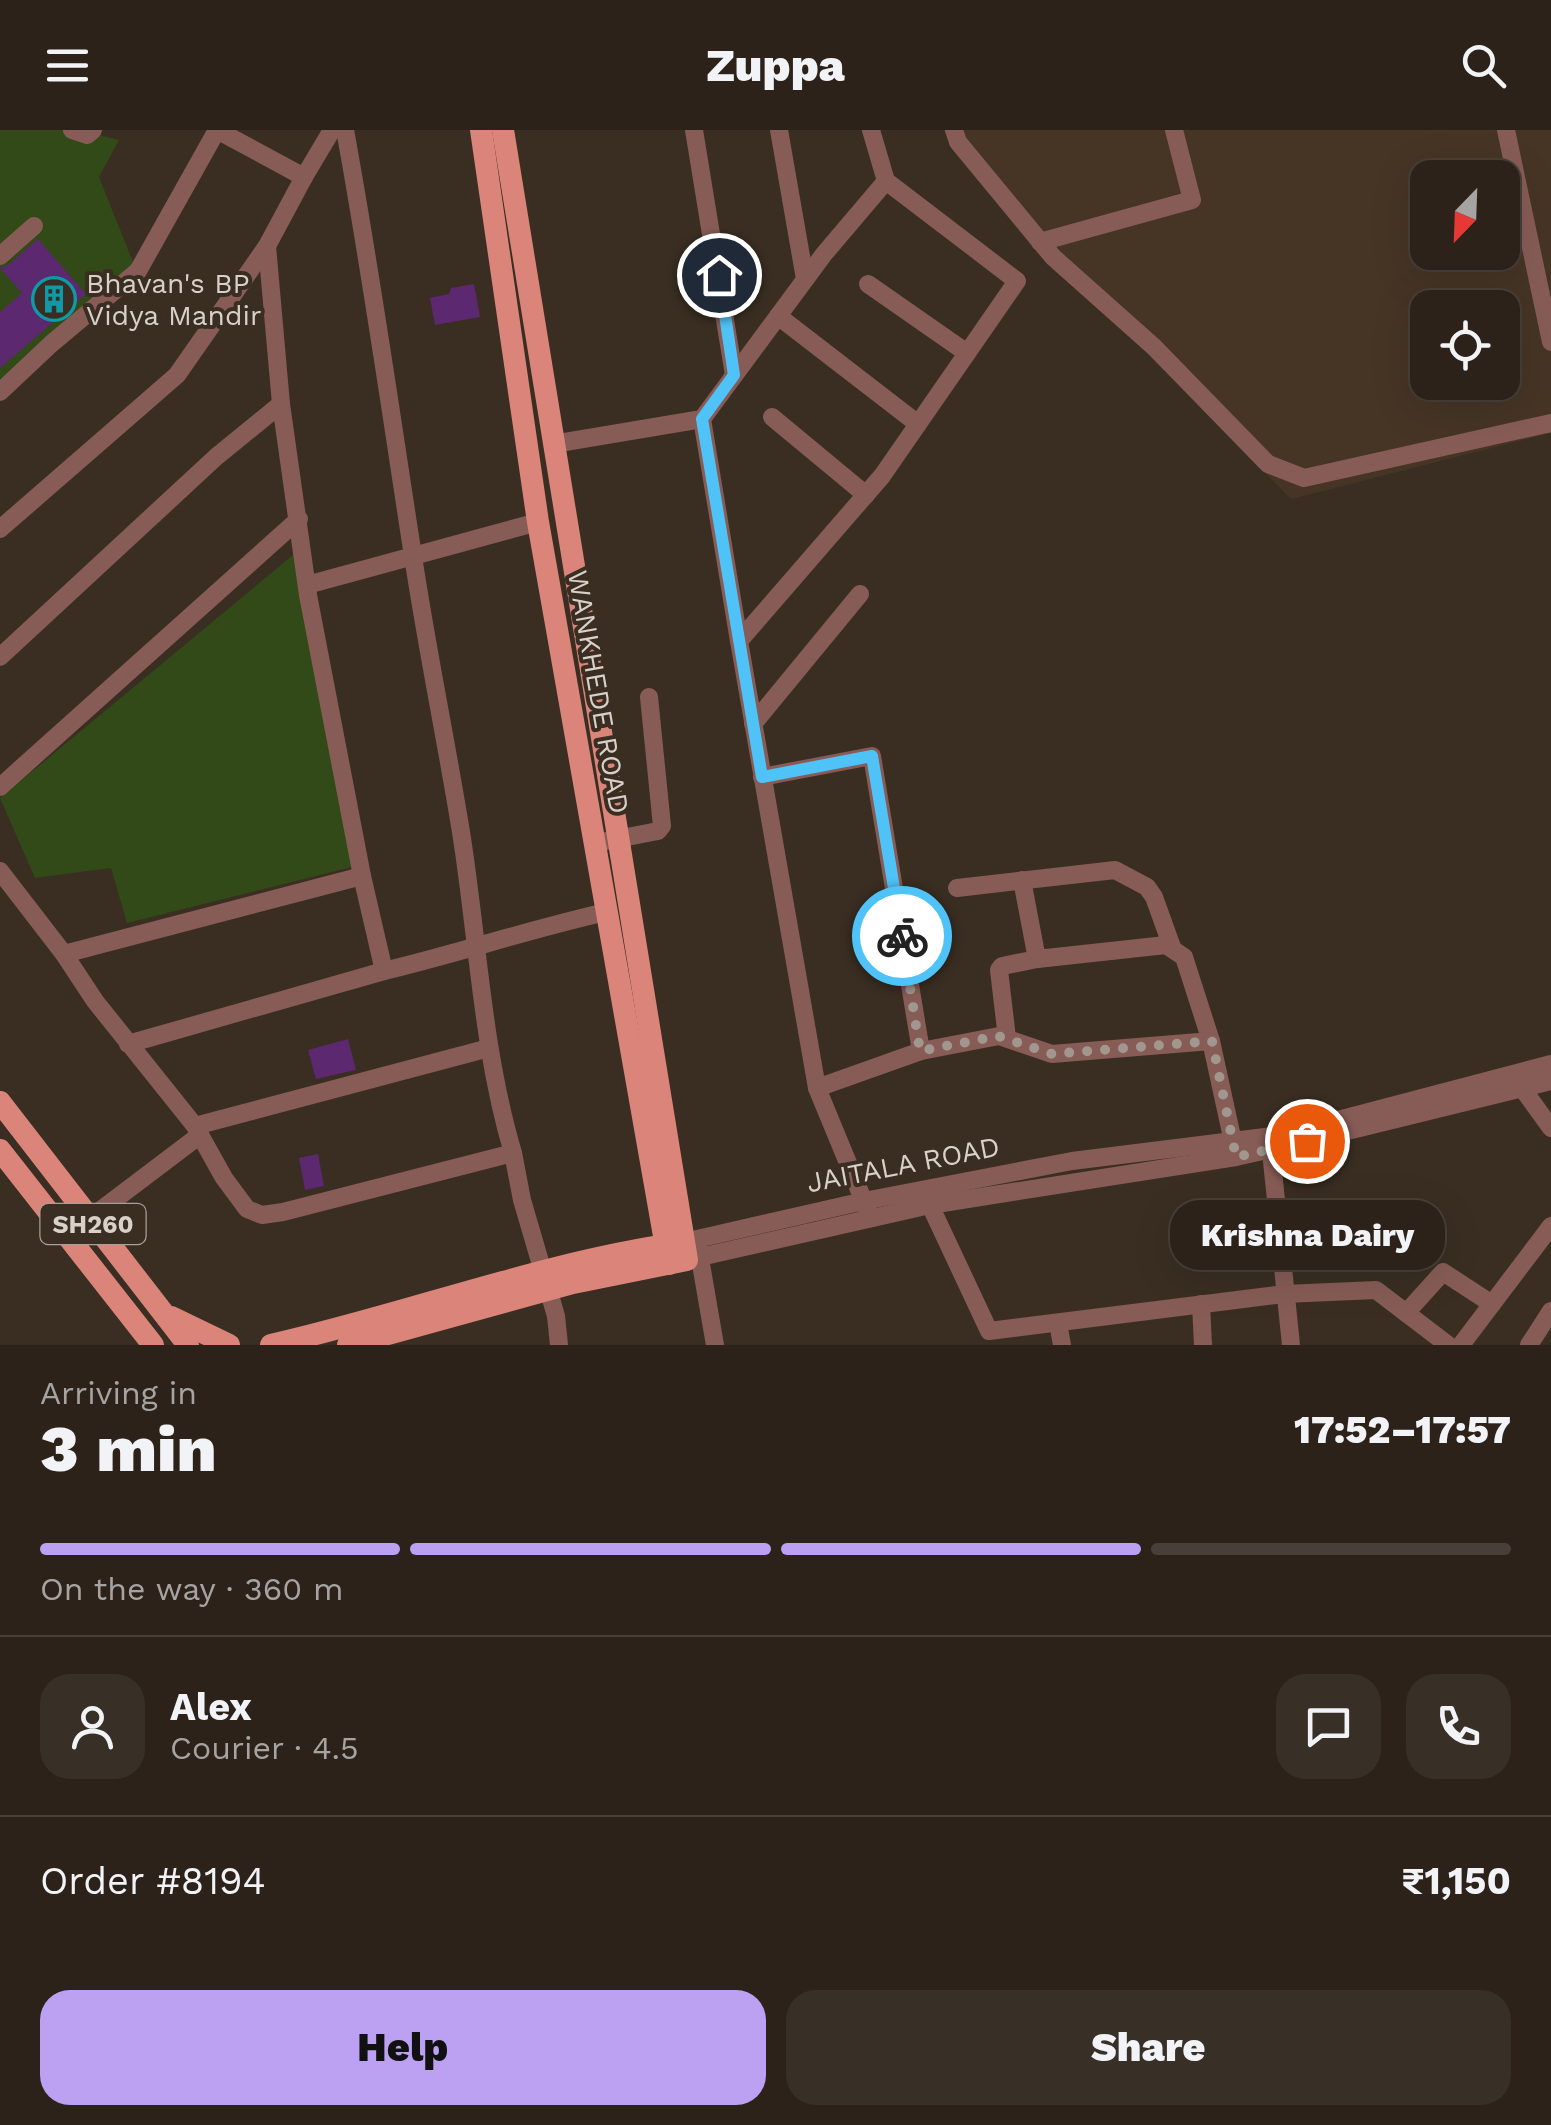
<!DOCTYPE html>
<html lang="en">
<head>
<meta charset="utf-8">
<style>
	:root { --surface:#2c221a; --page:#382f27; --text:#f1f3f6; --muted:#a6a4a2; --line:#483f39; --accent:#bca0f2 }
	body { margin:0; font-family:"Work Sans",sans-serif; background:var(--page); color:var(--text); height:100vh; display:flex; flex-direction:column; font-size:38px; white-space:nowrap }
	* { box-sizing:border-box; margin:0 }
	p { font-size:32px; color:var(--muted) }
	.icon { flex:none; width:55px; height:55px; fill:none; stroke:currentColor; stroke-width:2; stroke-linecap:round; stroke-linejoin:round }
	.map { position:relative; height:1215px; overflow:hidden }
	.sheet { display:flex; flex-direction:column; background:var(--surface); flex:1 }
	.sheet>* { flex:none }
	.needle { width:65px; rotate:203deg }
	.fabs { position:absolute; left:1410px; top:30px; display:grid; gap:20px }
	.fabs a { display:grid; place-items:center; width:110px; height:110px; border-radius:20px; background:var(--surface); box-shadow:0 10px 40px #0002,0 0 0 2px var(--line); font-size:50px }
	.pin { position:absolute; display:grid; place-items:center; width:85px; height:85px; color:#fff; margin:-42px; border:5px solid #fff; border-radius:50%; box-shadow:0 2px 10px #0007 }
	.courier { position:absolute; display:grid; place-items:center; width:100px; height:100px; margin:-50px; border:8px solid #4fc3f7; border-radius:50%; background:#fff; color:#222; box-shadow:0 2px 12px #0007 }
	.bubble { position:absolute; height:70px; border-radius:30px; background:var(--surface); box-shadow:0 10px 40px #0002,0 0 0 2px var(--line); font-size:32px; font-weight:800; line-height:70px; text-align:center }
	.headline em { font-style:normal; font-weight:800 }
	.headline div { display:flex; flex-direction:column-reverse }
	.headline { display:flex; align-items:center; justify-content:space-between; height:170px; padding:0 40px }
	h1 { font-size:65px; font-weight:800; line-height:75px }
	.bar { display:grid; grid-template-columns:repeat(4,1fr); gap:15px 10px; align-content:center; height:120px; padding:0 40px }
	.bar i { height:12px; border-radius:8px; background:var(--line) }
	.bar .active { background:var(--accent) }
	.bar p { grid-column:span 4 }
	.line { display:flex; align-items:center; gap:25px; padding:0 40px; border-top:2px solid var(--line) }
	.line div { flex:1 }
	.round { display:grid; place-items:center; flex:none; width:105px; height:105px; border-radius:30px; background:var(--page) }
	.action { display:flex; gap:20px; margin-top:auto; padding:20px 40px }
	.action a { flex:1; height:115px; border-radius:30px; background:var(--accent); color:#111; font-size:40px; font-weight:800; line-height:115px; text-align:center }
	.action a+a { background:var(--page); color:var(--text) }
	header { display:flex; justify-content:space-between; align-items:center; height:130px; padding:0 40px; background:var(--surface); font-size:45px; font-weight:800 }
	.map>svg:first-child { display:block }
</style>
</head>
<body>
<header><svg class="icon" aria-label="menu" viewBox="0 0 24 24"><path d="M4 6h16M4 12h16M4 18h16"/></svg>Zuppa<svg class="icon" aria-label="search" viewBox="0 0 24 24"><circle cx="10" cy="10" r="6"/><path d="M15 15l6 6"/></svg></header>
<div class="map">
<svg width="1551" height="1215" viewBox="0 0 1551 1215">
	<rect width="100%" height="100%" fill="#3a2e22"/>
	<path fill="#463525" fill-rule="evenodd" d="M944,0h607v303l-260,66 -156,-158 -98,-88 -85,-105zM1428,48h74v74h-74zM1428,178h74v74h-74z"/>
	<g fill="#324918">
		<path d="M0,0h78l41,10 -20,37 36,90 -135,121z"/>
		<path d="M299,420l53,317 -225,56 -16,-55 -76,10 -35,-80z"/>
	</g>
	<g fill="#5c2870">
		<path d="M38,109l48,55 -86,74v-56l22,-19 -22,-25 8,-3z"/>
		<path d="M474,154l6,33 -45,8 -5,-27 19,-4 2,-6z"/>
		<path d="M348,909l8,31 -40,9 -8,-29z"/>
		<path d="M318,1024l6,32 -19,4 -6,-32z"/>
	</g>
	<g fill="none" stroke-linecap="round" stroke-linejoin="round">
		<g stroke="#875c56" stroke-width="18">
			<path d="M72,0l15,5 6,-5"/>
			<path d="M217,0l87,47 28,-47"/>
			<path d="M694,0l40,245"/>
			<path d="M779,0l26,149"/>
			<path d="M954,0l4,12 95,115 101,90 114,117 36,14 247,-55"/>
			<path d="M1506,0l45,212"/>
			<path d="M1040,112l152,-42 -18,-70"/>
			<path d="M0,126l34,-30"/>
			<path d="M868,154l99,69"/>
			<path d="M778,186l140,108"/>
			<path d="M0,262l51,-48 87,-73 79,-141"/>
			<path d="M772,287l94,78"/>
			<path d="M702,289l37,222 143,-165 135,-195 -131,-100 -15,-51"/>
			<path d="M553,314l149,-25 122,-165 62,-73"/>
			<path d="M0,399l177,-154 90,-129"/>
			<path d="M307,455l231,-63"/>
			<path d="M739,511l78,447 50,121"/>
			<path d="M0,527l216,-200 65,-53"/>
			<path d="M753,594l107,-130"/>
			<path d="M762,647l110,-21 49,295 -104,37"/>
			<path d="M0,657l299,-268"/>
			<path d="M596,713l62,-12 4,-5 -13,-129"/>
			<path d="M0,741l64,83 31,47 100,125 29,52 23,31 15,6 21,-3 230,-59c-31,-104 -35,-214 -52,-321 -15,-92 -34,-183 -48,-276 -22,-142 -42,-284 -68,-426"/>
			<path d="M1022,750l15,79 129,-14 18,12 27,84 24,110"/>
			<path d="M957,758l158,-18 32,17 7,10 18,50"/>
			<path d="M64,824l298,-78"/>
			<path d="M384,841c75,-18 147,-42 222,-59"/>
			<path d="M1007,908l-8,-68 3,-4 35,-7"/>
			<path d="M128,914l256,-73 -22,-95 -54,-281 -27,-191 -14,-158 37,-69"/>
			<path d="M921,921l78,-15 53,18 159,-13"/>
			<path d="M1522,958l29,40"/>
			<path d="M195,996l294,-78"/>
			<path d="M1323,1007l228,-56"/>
			<path d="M1270,1012l21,203"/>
			<path d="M513,1023l9,47 34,116 3,29"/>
			<path d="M930,1075l59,126 295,-37 92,-4 72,55"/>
			<path d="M89,1089l111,-84"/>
			<path d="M684,1112l180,-41 208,-40 209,-26 270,-71"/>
			<path d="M698,1117l17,98"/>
			<path d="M687,1130l243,-55 306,-48 62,-14"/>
			<path d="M1201,1174l2,41"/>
			<path d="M1406,1183l37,-41 49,32"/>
			<path d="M1058,1193l4,22"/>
			<path d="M1461,1215l90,-119"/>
			<path d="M1529,1215l22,-34"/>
		</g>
		<g stroke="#db857a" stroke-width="22">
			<path d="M481,0l57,392 131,742"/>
			<path d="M0,972l188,243"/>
			<path d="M0,1020l153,195"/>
			<path d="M171,1187l58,28"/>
			<path d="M271,1215c137,-31 269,-82 409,-102"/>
			<path d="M348,1215l225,-62 114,-23 -184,-1130"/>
		</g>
	</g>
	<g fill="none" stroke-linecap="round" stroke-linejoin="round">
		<path stroke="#a1978f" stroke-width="10" stroke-dasharray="0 18" d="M902,806l18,115 78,-15 54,18 160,-13 24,116 71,-16"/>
		<path stroke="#4fc3f7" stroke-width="12" d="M719,145l15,100 -32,44 60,358 110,-21 30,180"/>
	</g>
	<defs>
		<g id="building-ring" transform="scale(2.25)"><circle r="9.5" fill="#3a2e22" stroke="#0f9aa8" stroke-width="1.5"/><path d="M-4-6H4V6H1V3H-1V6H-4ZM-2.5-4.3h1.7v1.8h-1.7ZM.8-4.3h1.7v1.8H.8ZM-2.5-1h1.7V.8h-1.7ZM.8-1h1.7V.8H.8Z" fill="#0f9aa8"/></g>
	</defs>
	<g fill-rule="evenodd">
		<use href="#building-ring" x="54" y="169"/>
	</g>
	<g text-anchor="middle" stroke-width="8" stroke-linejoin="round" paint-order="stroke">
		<rect fill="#3a2e22" stroke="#a99f97" stroke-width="2.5" x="40.5" y="1074" width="105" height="40" rx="8"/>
		<g font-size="25" font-weight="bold" fill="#d8d0c9">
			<text x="93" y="1103">SH260</text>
		</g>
		<g font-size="28" fill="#d8d0c9" stroke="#3a2e22" text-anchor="start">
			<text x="86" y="163">Bhavan's BP<tspan x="86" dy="32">Vidya Mandir</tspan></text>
		</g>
		<g font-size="28" fill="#d8d0c9" stroke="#3a2e22">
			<text transform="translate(599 562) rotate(80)" y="10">WANKHEDE ROAD</text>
			<text transform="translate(903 1034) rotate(-11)" y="10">JAITALA ROAD</text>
		</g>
	</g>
</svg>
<div class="fabs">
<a><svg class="needle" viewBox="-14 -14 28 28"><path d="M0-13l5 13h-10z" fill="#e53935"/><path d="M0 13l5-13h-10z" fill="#a6a4a2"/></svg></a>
<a><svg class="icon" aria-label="locate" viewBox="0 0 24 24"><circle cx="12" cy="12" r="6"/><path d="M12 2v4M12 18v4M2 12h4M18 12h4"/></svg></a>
</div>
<div class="pin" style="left:1307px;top:1011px;background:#ea580c"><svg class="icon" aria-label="bag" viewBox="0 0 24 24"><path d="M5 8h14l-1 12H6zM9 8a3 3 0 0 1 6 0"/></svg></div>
<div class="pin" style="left:719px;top:145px;background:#1f2937"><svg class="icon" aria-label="home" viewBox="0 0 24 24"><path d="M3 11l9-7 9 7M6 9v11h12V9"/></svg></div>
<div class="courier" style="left:902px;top:806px"><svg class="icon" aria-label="bike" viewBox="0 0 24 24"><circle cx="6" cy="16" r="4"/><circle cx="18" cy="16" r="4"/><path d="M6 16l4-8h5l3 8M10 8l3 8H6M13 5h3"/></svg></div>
<div class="bubble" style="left:1170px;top:1070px;width:275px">Krishna Dairy</div>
</div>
<section class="sheet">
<div class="headline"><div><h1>3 min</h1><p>Arriving in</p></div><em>17:52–17:57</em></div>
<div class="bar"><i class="active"></i><i class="active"></i><i class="active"></i><i></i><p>On the way · 360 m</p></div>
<div class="line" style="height:180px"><a class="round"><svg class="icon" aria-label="person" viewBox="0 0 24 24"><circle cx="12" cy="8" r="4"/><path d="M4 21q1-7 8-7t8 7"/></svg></a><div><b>Alex</b><p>Courier · 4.5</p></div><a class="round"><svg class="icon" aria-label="chat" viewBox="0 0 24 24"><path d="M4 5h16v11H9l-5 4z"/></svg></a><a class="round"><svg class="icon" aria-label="phone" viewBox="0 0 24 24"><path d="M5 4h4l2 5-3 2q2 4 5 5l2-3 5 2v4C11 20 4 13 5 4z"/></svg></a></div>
<div class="line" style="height:130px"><div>Order #8194</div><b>₹1,150</b></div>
<div class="action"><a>Help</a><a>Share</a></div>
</section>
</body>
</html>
